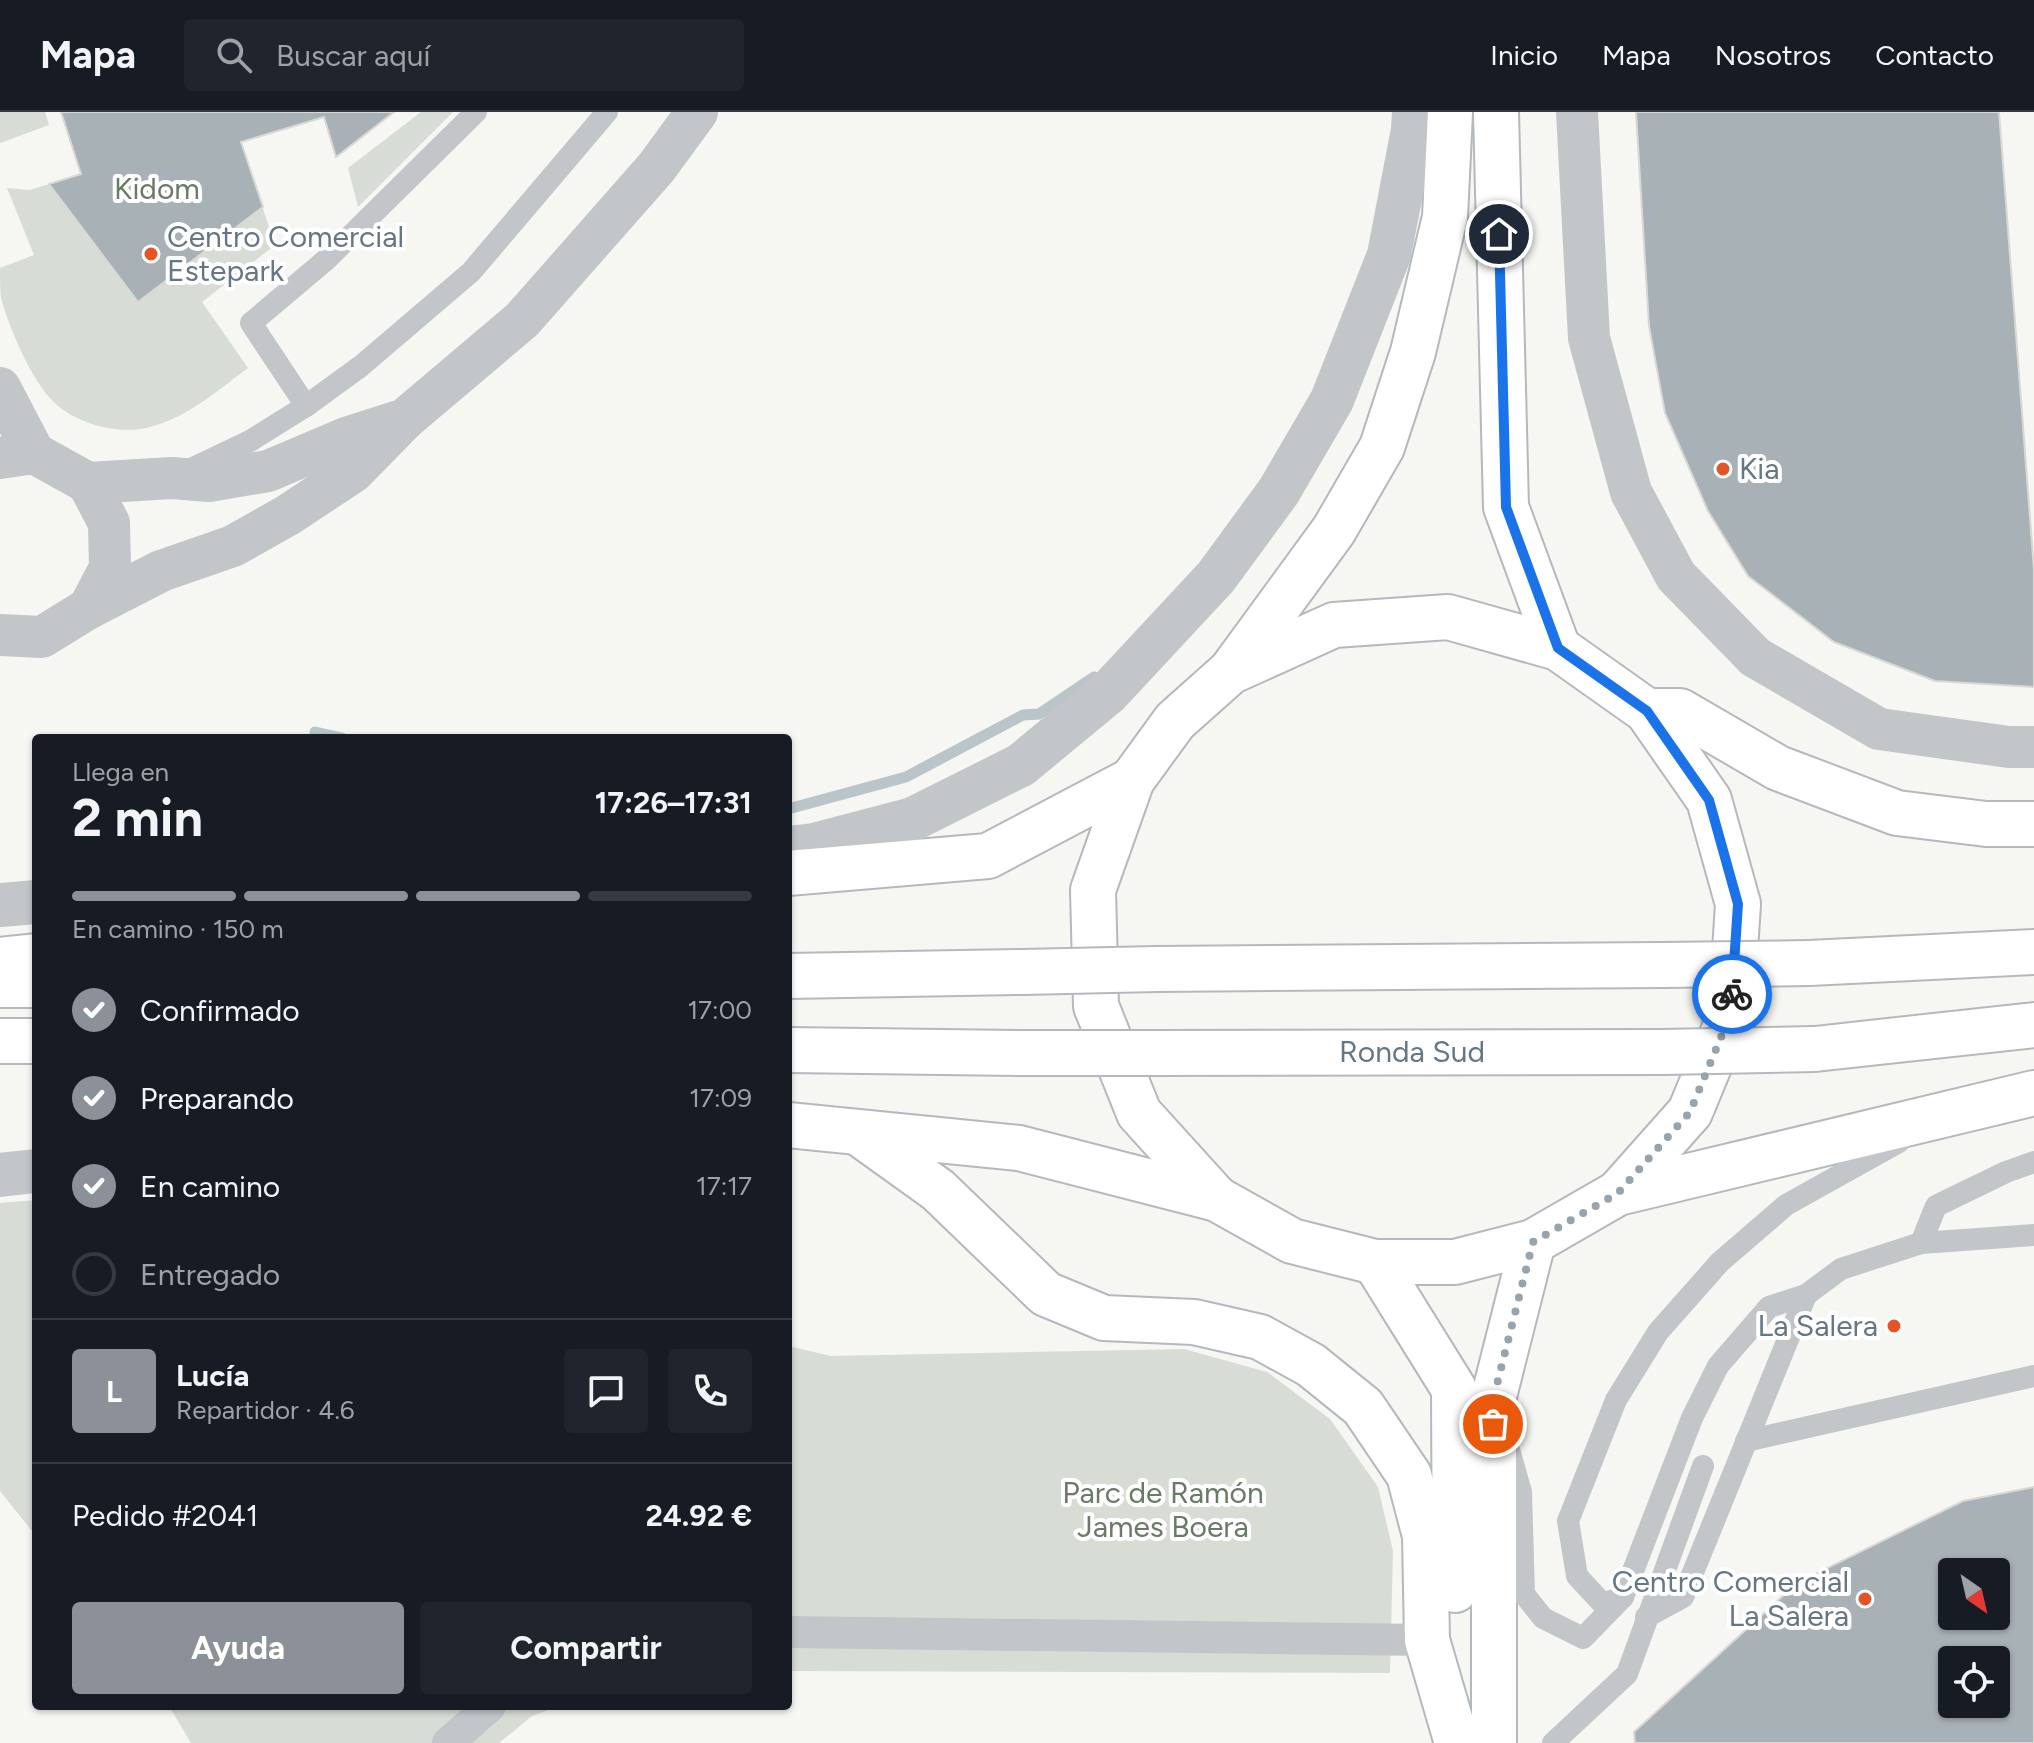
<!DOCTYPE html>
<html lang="es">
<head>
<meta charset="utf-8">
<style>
	:root { --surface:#171b24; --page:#20242c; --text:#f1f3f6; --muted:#9ea1a6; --line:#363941; --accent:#8c9099 }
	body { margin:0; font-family:Figtree,sans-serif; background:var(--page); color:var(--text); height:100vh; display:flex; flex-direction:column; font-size:30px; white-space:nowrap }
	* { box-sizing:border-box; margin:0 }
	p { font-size:26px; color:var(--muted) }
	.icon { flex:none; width:44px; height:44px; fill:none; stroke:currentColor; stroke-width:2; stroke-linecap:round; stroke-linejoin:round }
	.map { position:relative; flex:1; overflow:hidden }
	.side { position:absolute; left:32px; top:622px; width:760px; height:976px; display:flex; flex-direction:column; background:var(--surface); border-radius:8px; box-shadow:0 2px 6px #0004 }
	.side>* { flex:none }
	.needle { width:52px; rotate:146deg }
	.tools { position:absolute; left:1938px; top:1446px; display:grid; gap:16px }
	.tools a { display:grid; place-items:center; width:72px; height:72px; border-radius:8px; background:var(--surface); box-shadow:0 2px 6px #0004; font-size:40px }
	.pin { position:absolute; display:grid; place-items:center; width:68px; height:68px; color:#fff; margin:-34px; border:4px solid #fff; border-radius:50%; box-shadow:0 2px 8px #0007 }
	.courier { position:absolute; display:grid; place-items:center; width:80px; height:80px; margin:-40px; border:6px solid #1a73e8; border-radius:50%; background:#fff; color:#222; box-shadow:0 2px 10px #0007 }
	.headline em { font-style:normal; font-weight:700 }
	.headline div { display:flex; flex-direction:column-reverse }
	.headline { display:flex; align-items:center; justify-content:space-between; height:136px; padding:0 40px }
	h1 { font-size:52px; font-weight:700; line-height:60px }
	.bar { display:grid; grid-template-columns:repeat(4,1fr); gap:12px 8px; align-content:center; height:96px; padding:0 40px }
	.bar i { height:10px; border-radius:6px; background:var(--line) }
	.bar .on { background:var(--accent) }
	.bar p { grid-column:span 4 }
	.line { display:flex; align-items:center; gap:20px; padding:0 40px; border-top:2px solid var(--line) }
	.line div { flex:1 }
	.round { display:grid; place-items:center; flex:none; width:84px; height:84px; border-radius:8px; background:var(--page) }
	ol { padding:0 40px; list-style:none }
	li { display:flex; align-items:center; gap:24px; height:88px }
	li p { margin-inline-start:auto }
	li .icon { padding:8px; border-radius:50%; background:var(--accent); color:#fff; stroke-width:4 }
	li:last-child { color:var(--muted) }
	li i { width:44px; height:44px; border:4px solid var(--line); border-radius:50% }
	.cta { display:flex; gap:16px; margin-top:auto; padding:16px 40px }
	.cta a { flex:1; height:92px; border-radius:8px; background:var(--accent); color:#fff; font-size:32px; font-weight:700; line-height:92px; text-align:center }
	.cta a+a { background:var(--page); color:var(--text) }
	header { display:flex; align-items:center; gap:48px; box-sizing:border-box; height:112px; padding:0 40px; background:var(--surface); border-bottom:2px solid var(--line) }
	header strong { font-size:38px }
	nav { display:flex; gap:44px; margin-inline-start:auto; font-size:28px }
	.search { width:560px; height:72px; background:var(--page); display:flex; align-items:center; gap:20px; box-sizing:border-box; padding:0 28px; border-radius:8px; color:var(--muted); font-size:30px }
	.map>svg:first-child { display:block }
</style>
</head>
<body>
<header>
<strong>Mapa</strong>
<div class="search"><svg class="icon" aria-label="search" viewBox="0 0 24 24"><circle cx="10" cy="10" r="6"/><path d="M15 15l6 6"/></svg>Buscar aquí</div>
<nav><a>Inicio</a><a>Mapa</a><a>Nosotros</a><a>Contacto</a></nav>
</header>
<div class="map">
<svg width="2034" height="1631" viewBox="0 0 2034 1631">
	<rect width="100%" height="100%" fill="#f6f6f3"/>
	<g fill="#d7ddd4">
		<path d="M0,0h45l4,13 -49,18z"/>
		<path d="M61,0h170l44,133 -73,57 46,66c-30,22 -61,50 -98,59 -33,9 -79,-4 -101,-30 -20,-23 -40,-70 -48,-99 -1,-9 -1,-20 -1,-30l34,-13 -27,-67 23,2 51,-16z"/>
		<path d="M421,0h32l-95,95 -10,-39z"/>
		<path d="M36,1088v336l-36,-45v-288z"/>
		<path d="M788,1234l43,10 353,-7 83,23 63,47 48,68 15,64 -3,122 -602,-2z"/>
		<path d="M169,1594h391l-28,10 -33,27h-308z"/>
	</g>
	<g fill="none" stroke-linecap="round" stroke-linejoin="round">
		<g stroke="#b9c5c9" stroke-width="11">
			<path d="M315,620l27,6"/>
			<path d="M788,697l118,-32 117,-62 16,-1 55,-37"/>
		</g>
	</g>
	<g fill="#a8b1b6" stroke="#d8d8d5" stroke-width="2" fill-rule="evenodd">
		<path d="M61,0h333l-58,45 -12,-40 -83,25 22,65 -125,95 -89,-118 32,-10z"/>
		<path d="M1636,0h363l35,458v117l-99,-6 -101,-39 -86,-66 -40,-65 -43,-98 -16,-87z"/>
		<path d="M2034,1375v256h-399l-1,-11 163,-149 166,-82zM1952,1460h44v44h-44zM1952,1548h44v44h-44z"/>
	</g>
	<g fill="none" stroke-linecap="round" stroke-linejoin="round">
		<g stroke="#b4b9be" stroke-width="48">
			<g id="secondary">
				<path d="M1496,0l10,395 52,141"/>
				<path d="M1231,559l103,-141 48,-83 31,-95 32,-135 5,-105"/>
				<path d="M1647,599h33l98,57 119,45 89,11h48"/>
				<path d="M788,761l200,-17 144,-76"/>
				<path d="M0,848l36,-4"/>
				<path d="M788,1013l231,23 198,51 75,42 83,21h80l78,-20 85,-49 416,-100"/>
				<path d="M860,1022l78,56 108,104 58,24 90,4 66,15 51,28 52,42 46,68 16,61 2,104 30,103"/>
				<path d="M1217,1087l-78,-86 -43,-107 -3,-116 39,-110 43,-59 55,-49 104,-47 114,-8 110,31 89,63 62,89 29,104 -7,109 -41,99 -72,81"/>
				<path d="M1375,1150l79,127 1,201"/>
				<path d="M1494,1631v-347l39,-154"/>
			</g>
		</g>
		<g stroke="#b5b9bd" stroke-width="48">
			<g id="primary">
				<path d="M1809,851l225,-11"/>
				<path d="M1157,857l506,-4"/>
				<path d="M788,864l234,-4"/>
				<path d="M0,873h36"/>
				<path d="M0,929h36"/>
				<path d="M1815,937l219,-24"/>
				<path d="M788,938l230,3"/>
				<path d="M1156,941l506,-1"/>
			</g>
		</g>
		<g stroke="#c2c6c9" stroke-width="22">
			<path d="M306,294l-55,-83 76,-64 149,-147"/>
			<path d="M187,359l63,-30 56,-35 55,-40 110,-94 136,-160"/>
			<path d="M1921,1131l15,-37 70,-34 28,-10"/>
			<path d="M1746,1329l288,-65"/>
			<path d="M1508,1334l13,46 3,102 19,24 40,20 40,-41 69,-179 26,-52 51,-59 37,-12 35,-26 80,-26 113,-8"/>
			<path d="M1623,1485l-20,7 -26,-28 -9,-55 48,-121 42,-68 62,-70 66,-57 113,-63"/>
			<path d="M1646,1505l37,-20 123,-302"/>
			<path d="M1553,1631l74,-69 76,-208"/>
		</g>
		<g stroke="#c2c6c9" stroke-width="32">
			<path d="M788,1520l639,8"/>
			<path d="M448,1631l42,-37"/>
		</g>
		<g stroke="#c2c6c9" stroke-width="42">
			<path d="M1577,0l12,226 42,154 45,84 79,81 124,72 130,18h25"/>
			<path d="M0,276l34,65"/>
			<path d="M0,346l34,-5 54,30 21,40 1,45 -21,40"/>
			<path d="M88,371l84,-5 37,3 59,-10 78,-33 50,-16"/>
			<path d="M0,523l42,2 47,-29 72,-37 72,-25 55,-31 65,-43 52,-53 117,-99 134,-152 41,-56"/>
		</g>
		<g stroke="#c2c6c9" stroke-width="44">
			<path d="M788,736l26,-3 99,-26 108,-54 87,-72 108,-116 63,-86 53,-91 57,-145 24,-125 1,-18"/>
			<path d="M0,793l36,-3"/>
			<path d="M0,1063l36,-4"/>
		</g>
		<use href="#secondary" stroke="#fff" stroke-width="44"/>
		<use href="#primary" stroke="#fff" stroke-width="44"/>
		<g stroke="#b5b9bd" stroke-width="48" stroke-linecap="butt">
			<g id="primary-bridge">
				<path d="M1663,853l146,-2"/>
				<path d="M1022,860l135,-3"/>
				<path d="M1662,940l153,-3"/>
				<path d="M1018,941h138"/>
			</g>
		</g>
		<use href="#primary-bridge" stroke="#fff" stroke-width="44"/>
	</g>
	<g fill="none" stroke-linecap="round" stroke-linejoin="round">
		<path stroke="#98a3ab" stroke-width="8" stroke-dasharray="0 14.4" d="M1493,1312l1,-28 39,-154 85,-49 72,-81 41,-99 1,-19"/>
		<path stroke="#1a73e8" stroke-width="10" d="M1499,122l7,273 52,141 89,63 62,89 29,104 -6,90"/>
	</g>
	<g fill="#e35426" stroke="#fff" stroke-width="3">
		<circle cx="151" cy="142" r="8"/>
		<circle cx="1723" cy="357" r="8"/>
		<circle cx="1894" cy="1214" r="8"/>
		<circle cx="1865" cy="1487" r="8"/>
	</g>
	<g text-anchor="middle" stroke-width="8" stroke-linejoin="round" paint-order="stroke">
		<g font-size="30" fill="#687b64" stroke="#fff">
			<text x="157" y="87">Kidom</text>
			<text x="1163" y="1391">Parc de Ramón<tspan x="1163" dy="34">James Boera</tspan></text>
		</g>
		<g font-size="30" fill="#657684" stroke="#fff" text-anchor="start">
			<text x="167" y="135">Centro Comercial<tspan x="167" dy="34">Estepark</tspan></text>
			<text x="1739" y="367">Kia</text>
			<text x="1878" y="1224" text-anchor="end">La Salera</text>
			<text x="1849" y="1480" text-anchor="end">Centro Comercial<tspan x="1849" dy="34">La Salera</tspan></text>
		</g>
		<g font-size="30" fill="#657684" stroke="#fff">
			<text x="1412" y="950">Ronda Sud</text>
		</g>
	</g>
</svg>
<div class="tools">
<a><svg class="needle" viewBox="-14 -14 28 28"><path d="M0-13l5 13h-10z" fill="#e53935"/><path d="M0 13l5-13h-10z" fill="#9ea1a6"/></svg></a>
<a><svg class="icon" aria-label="locate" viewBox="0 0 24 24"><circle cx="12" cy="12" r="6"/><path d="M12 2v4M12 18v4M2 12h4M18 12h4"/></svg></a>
</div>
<div class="pin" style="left:1493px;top:1312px;background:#ea580c"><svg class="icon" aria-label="bag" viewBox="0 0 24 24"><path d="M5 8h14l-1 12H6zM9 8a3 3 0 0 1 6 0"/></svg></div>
<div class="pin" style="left:1499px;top:122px;background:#1f2937"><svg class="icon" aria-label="home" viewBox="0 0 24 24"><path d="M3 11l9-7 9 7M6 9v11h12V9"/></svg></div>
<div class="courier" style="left:1732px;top:882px"><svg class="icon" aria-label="bike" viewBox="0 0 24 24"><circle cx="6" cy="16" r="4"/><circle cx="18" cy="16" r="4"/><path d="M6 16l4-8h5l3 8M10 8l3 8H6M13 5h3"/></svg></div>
<section class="side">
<div class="headline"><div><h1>2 min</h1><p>Llega en</p></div><em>17:26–17:31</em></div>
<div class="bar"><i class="on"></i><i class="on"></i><i class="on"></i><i></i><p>En camino · 150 m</p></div>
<ol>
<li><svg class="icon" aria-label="check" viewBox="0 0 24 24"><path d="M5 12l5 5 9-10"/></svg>Confirmado<p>17:00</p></li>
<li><svg class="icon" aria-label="check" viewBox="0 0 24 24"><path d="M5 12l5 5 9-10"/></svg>Preparando<p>17:09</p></li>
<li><svg class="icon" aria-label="check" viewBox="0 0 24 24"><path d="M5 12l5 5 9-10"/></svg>En camino<p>17:17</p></li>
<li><i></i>Entregado</li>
</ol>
<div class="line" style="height:144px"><b class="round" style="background:var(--accent);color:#fff">L</b><div><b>Lucía</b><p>Repartidor · 4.6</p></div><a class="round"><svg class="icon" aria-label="chat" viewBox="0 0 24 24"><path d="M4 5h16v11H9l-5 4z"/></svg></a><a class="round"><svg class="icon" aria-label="phone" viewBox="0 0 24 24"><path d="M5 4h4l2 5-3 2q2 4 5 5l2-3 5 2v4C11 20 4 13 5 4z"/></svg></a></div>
<div class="line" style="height:104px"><div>Pedido #2041</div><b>24.92 €</b></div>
<div class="cta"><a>Ayuda</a><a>Compartir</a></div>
</section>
</div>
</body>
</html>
